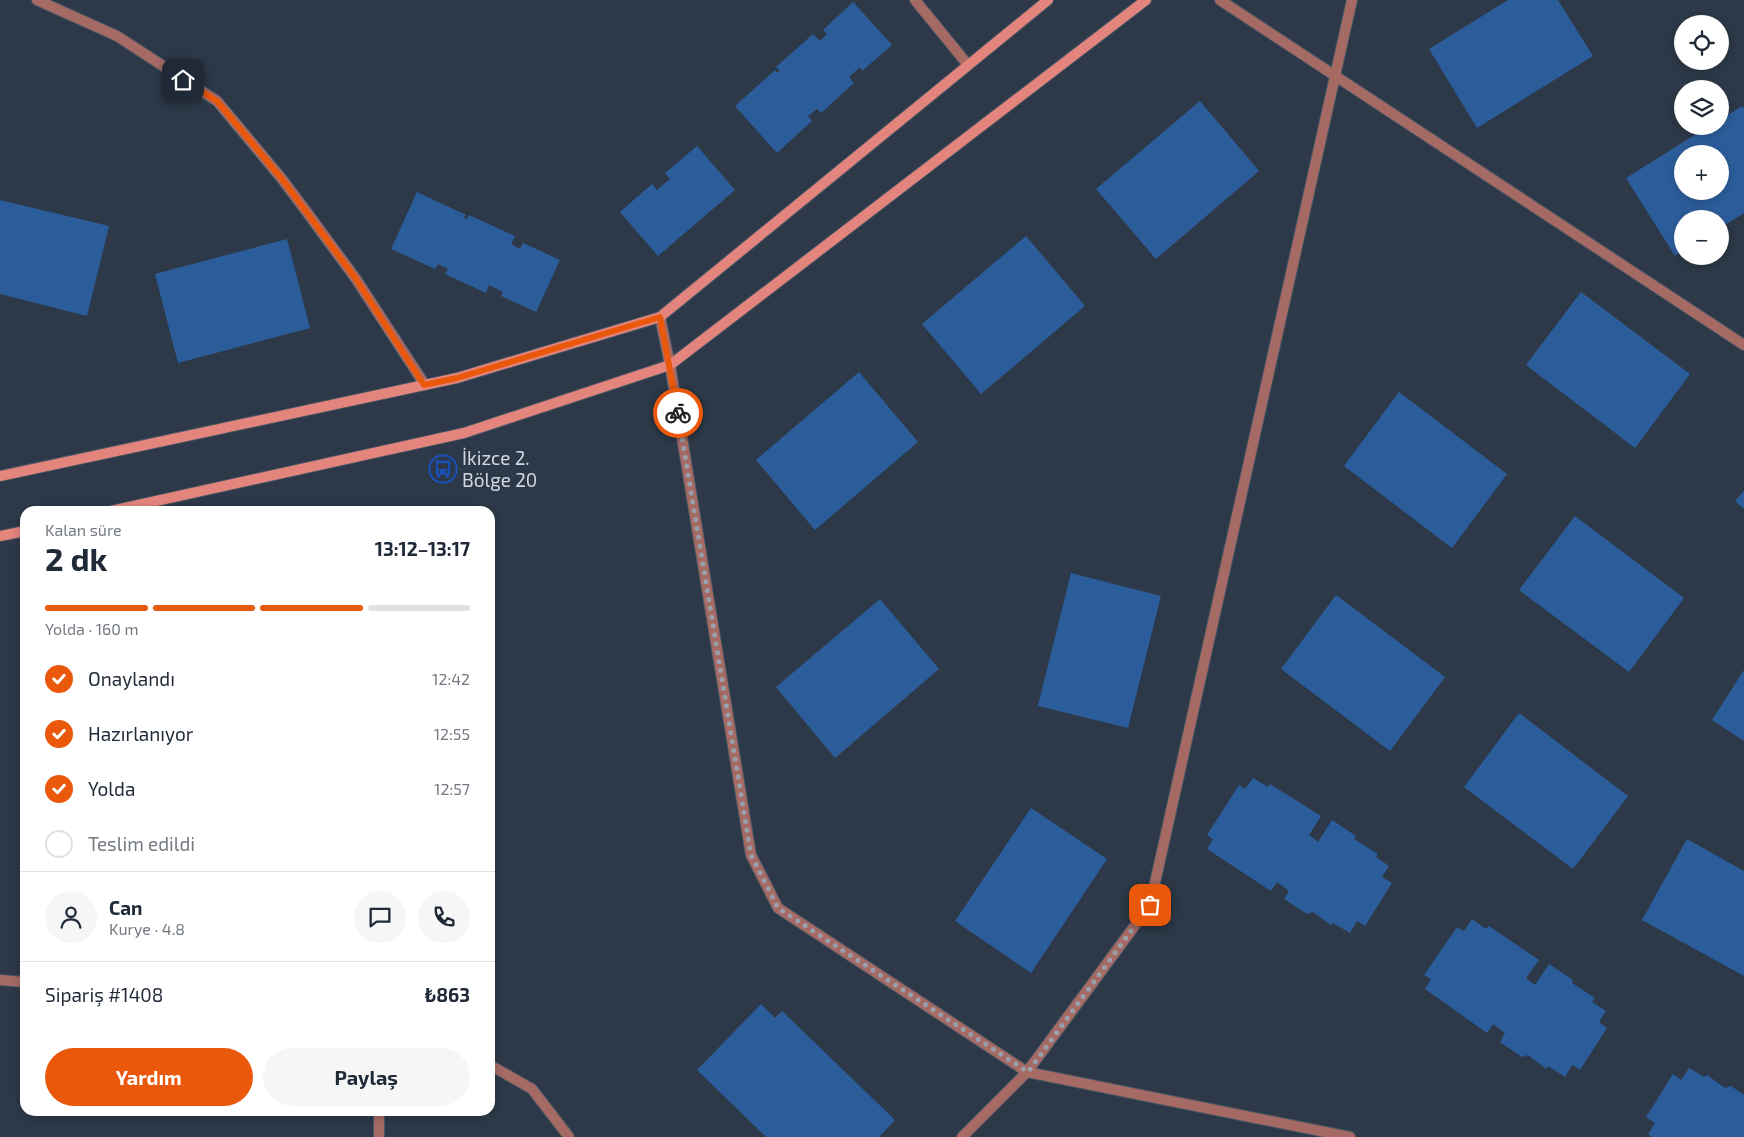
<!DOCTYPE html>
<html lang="tr">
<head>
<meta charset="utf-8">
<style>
	:root { --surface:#fff; --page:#f6f6f7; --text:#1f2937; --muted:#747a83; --line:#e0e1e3; --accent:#ea580c }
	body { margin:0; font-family:"Exo 2",sans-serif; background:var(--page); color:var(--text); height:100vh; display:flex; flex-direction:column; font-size:19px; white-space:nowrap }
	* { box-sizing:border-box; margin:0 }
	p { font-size:16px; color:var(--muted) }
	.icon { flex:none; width:28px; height:28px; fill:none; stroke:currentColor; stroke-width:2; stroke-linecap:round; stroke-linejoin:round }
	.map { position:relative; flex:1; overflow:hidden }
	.side { position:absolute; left:20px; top:506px; width:475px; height:610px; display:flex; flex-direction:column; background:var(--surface); border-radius:15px; box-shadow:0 2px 8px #0003 }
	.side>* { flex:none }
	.tools { position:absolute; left:1674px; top:15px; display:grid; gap:10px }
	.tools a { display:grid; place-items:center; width:55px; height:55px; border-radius:50%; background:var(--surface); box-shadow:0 2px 8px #0003; font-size:25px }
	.pin { position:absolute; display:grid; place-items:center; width:42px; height:42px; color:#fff; margin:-21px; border-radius:10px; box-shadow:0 2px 8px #0006 }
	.courier { position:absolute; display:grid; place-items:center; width:50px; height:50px; margin:-25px; border:4px solid #ea580c; border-radius:50%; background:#fff; color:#222; box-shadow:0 1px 6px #0007 }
	.overview em { font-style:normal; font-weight:700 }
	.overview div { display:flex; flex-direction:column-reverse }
	.overview { display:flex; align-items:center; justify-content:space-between; height:85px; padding:0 25px }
	h1 { font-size:32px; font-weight:700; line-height:38px }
	.bar { display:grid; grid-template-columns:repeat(4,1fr); gap:8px 5px; align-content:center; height:60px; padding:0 25px }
	.bar i { height:6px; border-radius:4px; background:var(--line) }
	.bar .on { background:var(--accent) }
	.bar p { grid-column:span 4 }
	.line { display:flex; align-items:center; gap:12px; padding:0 25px; border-top:1px solid var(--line) }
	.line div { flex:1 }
	.round { display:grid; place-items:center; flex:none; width:52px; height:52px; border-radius:26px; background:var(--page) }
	ol { padding:0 25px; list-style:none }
	li { display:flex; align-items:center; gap:15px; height:55px }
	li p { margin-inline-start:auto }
	li .icon { padding:5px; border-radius:50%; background:var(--accent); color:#fff; stroke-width:4 }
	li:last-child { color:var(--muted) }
	li i { width:28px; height:28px; border:2px solid var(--line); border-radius:50% }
	.cta { display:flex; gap:10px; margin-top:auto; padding:10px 25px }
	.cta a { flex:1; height:58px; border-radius:30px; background:var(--accent); color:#fff; font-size:20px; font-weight:700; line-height:58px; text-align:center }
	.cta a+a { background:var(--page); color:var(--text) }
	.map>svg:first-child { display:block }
</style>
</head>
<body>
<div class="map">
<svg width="1744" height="1137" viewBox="0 0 1744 1137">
	<rect width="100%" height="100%" fill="#2d3948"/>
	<g fill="#2c5d9b" fill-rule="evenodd">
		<path d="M1508,0h50l35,56 -116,72 -48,-79z"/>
		<path d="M853,2l39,43 -30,26 -2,-4 -11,10 5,6 -33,30 -4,-4 -9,7 4,5 -35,32 -42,-47 40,-36 2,3 3,-2 -4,-4 37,-33 7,7 7,-7 -4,-4z"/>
		<path d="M1200,101l59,70 -103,88 -60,-70z"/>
		<path d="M1742,106l2,3v104l-24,15v-9h-38v32l-7,5 -49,-78 83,-52h11v-6zM1682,154h38v37h-38z"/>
		<path d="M697,146l38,44 -77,66 -38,-44 32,-28 5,6 13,-11 -5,-6z"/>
		<path d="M417,192l49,23 -2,3 3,1 2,-4 46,21 -4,8 9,5 3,-6 37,17 -24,52 -35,-16 2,-4 -14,-7 -3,8 -41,-19 3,-5 -10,-5 -3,5 -44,-20z"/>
		<path d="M0,200l109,26 -22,90 -87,-22z"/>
		<path d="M1026,236l59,70 -104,88 -59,-70z"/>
		<path d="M287,239l23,89 -132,35 -23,-89z"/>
		<path d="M1581,292l109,82 -55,74 -109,-83z"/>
		<path d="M859,372l59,70 -103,88 -59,-70z"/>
		<path d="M1399,392l108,82 -55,74 -108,-82z"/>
		<path d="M1744,491v18l-9,-8z"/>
		<path d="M1575,516l109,82 -55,74 -110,-82z"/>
		<path d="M1071,573l90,23 -33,132 -90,-22z"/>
		<path d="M1336,595l109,82 -55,74 -109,-82z"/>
		<path d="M880,599l59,70 -104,89 -59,-71z"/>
		<path d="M1744,670v71l-32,-21z"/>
		<path d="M1519,713l109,83 -55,73 -109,-82z"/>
		<path d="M1253,778l15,9 2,-3 51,32 -12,19 9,7 14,-22 24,16 -2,3 24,15 -2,3 13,9 -7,11 10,6 -27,43 -8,-5 -7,12 -17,-10 -2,2 -18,-13 -6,2 -23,-15 5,-8 -12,-9 -6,9 -64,-42 6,-10 -6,-4 32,-50 6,4z"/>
		<path d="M1031,808l76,51 -76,114 -76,-52z"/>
		<path d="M1687,839l57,32v105l-102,-56z"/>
		<path d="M1472,919l14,10 3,-3 50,34 -13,18 9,7 14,-21 24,16 -1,3 23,15 -3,4 14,9 -7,11 8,6 -27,42 -8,-5 -7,12 -17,-11 -2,3 -18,-14 -6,2 -22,-15 5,-9 -12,-9 -6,9 -62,-44 6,-10 -7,-4 33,-48 7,4z"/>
		<path d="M761,1004l14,14 7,-7 113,109 -16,17h-113l-69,-67z"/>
		<path d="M1689,1068l15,9 3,-2 18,13 6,-2 13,9v42h-92l-4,-3 7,-11 -9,-6 27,-43 8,6z"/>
	</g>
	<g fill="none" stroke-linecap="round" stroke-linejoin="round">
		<g stroke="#4a5664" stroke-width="12">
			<g id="minor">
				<path d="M915,0l53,65"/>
				<path d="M1220,0l524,345"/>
				<path d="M660,317l10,48 81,490 27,53 249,164 323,65"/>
				<path d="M0,980l25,2"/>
				<path d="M490,1065l42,24 37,48"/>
				<path d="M379,1111v26"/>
				<path d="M962,1137l65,-65 123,-167 202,-905"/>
			</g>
		</g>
		<g stroke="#4a5664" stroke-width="12">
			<path id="tertiary" d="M37,0l80,36 100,65 65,78 27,36 47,64 69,106"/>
		</g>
		<g stroke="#4a5664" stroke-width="12">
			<g id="secondary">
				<path d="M0,476l457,-98 203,-61 388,-317"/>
				<path d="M111,511l353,-78 206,-68 476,-365"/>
				<path d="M0,536l25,-5"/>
			</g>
		</g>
		<use href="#minor" stroke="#a66a65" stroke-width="10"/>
		<use href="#tertiary" stroke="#a66a65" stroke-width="10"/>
		<use href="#secondary" stroke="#e3847d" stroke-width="10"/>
	</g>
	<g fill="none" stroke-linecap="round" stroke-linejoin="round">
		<path stroke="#97a0ab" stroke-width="5" stroke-dasharray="0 9" d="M678,413l73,442 27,53 250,164 122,-167"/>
		<path stroke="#ea580c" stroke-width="6" d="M183,80l34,21 65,78 74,100 68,106 33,-7 203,-61 18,96"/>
	</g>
	<defs>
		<g id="bus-ring" transform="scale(1.4375)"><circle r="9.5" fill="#2d3948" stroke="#1a4fb4" stroke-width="1.5"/><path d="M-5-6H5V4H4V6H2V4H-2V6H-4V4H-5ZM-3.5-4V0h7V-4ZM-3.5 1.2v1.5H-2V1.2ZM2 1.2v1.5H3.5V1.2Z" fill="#1a4fb4"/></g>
	</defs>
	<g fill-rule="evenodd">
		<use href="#bus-ring" x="443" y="469"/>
	</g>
	<g text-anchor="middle" stroke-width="4" stroke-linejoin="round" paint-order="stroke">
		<g font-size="19" fill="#d0d8e1" stroke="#2d3948" text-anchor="start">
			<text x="462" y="465">İkizce 2.<tspan x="462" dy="22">Bölge 20</tspan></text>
		</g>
	</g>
</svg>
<div class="tools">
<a><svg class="icon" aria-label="locate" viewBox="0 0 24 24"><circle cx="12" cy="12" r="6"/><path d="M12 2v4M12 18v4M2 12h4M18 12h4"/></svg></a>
<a><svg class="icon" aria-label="layers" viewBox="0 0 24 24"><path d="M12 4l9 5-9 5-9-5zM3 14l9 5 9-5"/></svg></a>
<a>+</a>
<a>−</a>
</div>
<div class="pin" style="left:1150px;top:905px;background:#ea580c"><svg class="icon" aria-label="bag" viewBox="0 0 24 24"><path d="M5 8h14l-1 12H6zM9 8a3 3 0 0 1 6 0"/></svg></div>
<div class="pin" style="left:183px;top:80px;background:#1f2937"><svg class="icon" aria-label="home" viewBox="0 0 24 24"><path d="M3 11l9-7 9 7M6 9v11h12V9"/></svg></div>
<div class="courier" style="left:678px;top:413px"><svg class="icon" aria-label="bike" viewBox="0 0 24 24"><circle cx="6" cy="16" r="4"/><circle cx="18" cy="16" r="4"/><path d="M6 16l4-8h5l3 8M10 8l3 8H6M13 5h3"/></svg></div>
<section class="side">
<div class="overview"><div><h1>2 dk</h1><p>Kalan süre</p></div><em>13:12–13:17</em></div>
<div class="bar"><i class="on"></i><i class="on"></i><i class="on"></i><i></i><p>Yolda · 160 m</p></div>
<ol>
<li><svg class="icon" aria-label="check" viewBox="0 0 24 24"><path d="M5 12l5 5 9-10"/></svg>Onaylandı<p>12:42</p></li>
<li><svg class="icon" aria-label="check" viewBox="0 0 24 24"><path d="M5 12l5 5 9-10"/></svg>Hazırlanıyor<p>12:55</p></li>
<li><svg class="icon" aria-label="check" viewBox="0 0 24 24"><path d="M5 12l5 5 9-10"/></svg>Yolda<p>12:57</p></li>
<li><i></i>Teslim edildi</li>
</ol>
<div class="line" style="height:90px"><a class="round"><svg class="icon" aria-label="person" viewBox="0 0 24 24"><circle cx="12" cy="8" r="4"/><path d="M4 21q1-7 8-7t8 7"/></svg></a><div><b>Can</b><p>Kurye · 4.8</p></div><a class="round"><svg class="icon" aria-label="chat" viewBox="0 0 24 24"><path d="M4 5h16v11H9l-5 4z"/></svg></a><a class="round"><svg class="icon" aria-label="phone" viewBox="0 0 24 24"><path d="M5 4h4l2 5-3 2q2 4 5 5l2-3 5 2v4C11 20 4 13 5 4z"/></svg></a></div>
<div class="line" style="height:65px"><div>Sipariş #1408</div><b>₺863</b></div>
<div class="cta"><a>Yardım</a><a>Paylaş</a></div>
</section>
</div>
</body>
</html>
